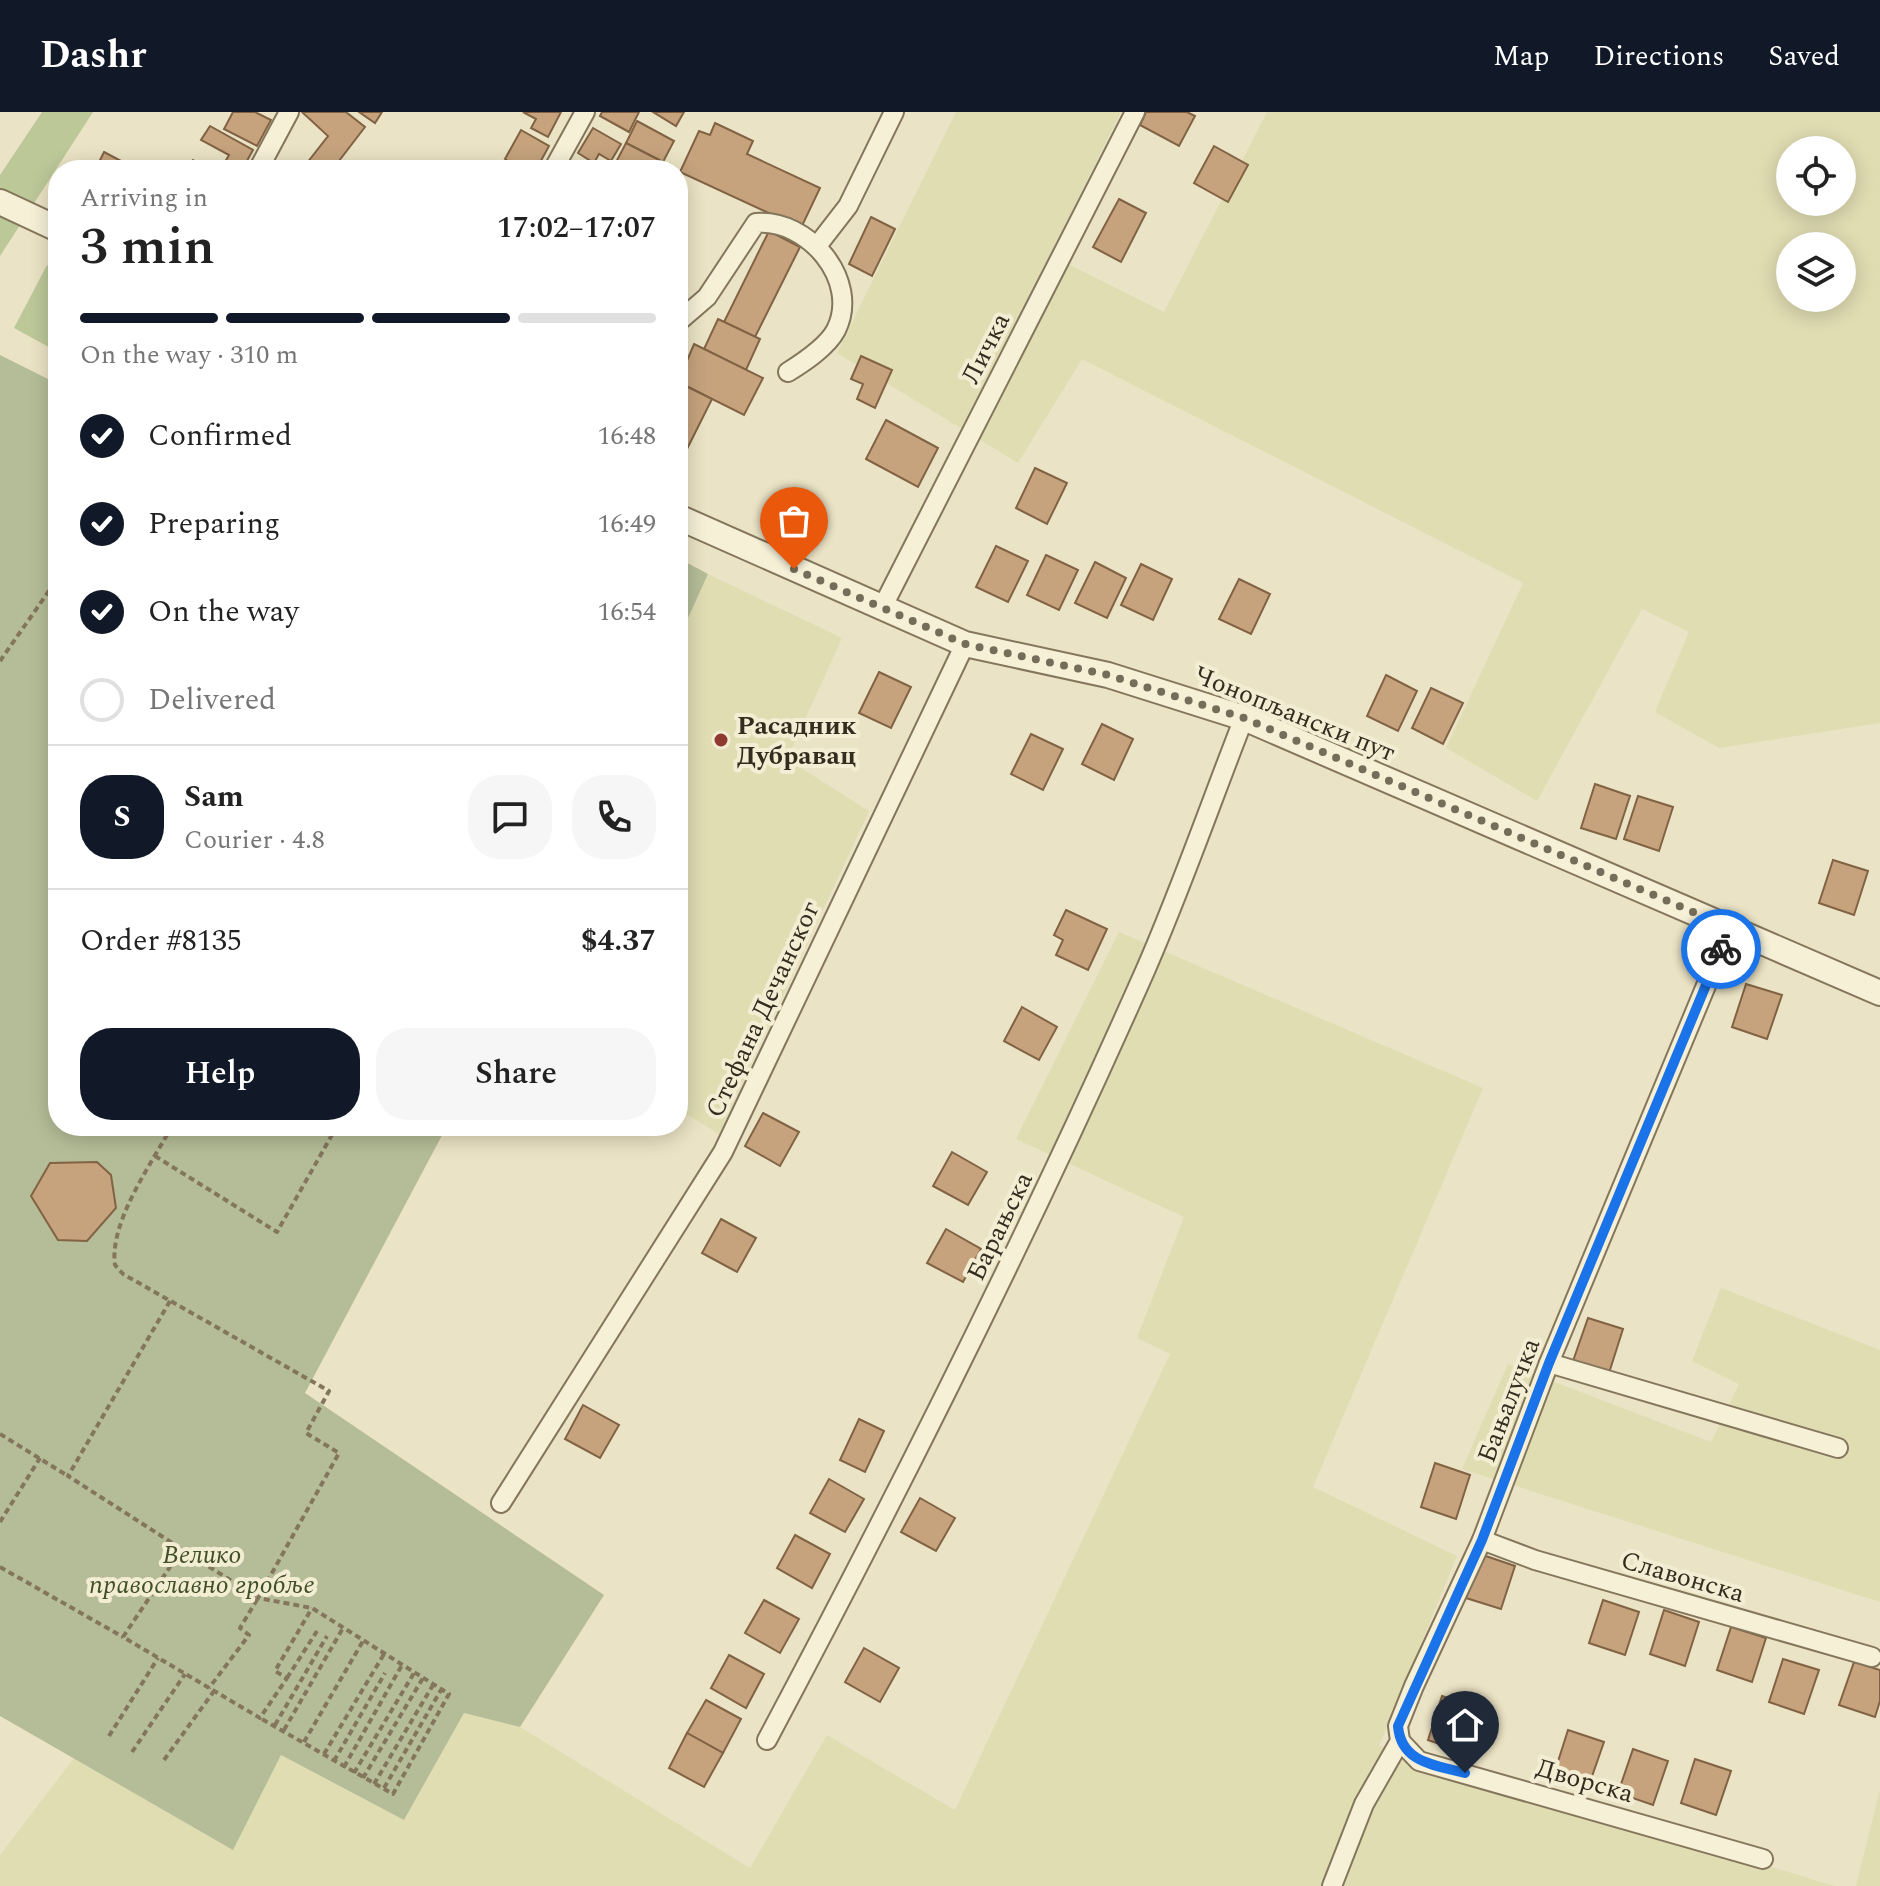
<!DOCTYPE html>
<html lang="en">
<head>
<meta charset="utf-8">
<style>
	:root { --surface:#fff; --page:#f6f6f6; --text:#222; --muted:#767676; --line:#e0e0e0; --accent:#111827 }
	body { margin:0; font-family:Spectral,serif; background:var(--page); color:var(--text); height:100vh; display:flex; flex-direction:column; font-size:30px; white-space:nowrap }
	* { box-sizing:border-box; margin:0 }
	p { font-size:26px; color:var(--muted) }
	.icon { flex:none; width:44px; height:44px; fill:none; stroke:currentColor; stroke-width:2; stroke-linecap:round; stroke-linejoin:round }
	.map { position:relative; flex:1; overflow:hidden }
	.details { position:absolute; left:48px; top:48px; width:640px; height:976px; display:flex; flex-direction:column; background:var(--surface); border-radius:32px; box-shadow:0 4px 20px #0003 }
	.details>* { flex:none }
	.buttons { position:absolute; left:1776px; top:24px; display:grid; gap:16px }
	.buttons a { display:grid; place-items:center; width:80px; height:80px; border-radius:50%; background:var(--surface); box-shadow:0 4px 20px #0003; font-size:40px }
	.pin { position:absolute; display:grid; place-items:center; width:68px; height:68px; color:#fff; margin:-82px -34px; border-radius:50% 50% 50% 0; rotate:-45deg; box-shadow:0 0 8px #0007 }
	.pin .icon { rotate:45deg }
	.courier { position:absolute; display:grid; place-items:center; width:80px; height:80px; margin:-40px; border:6px solid #1a73e8; border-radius:50%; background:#fff; color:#222; box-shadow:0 2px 10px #0007 }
	.overview em { font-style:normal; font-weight:600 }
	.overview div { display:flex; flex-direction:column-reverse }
	.overview { display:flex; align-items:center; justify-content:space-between; height:136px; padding:0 32px }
	h1 { font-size:52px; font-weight:600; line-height:60px }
	.bar { display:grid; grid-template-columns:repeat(4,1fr); gap:12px 8px; align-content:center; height:96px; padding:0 32px }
	.bar i { height:10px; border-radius:6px; background:var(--line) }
	.bar .selected { background:var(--accent) }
	.bar p { grid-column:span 4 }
	.line { display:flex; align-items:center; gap:20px; padding:0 32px; border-top:2px solid var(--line) }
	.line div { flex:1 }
	.round { display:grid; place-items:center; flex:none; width:84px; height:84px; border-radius:32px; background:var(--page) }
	ol { padding:0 32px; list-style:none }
	li { display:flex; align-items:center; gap:24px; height:88px }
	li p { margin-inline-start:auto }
	li .icon { padding:8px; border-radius:50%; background:var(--accent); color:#fff; stroke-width:4 }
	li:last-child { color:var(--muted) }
	li i { width:44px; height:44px; border:4px solid var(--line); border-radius:50% }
	.action { display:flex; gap:16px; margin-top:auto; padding:16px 32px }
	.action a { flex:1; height:92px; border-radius:32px; background:var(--accent); color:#fff; font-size:32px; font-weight:600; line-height:92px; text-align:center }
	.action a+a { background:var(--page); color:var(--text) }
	header { display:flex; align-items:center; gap:48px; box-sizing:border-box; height:112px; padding:0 40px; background:var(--accent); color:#fff }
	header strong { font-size:38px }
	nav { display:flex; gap:44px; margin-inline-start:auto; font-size:28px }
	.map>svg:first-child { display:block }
</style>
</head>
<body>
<header>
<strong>Dashr</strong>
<nav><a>Map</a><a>Directions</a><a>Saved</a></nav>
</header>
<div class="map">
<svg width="1880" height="1774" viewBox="0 0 1880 1774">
	<rect width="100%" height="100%" fill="#ebe3c5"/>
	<g fill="#e0ddb3" fill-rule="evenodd">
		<path d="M956,0h165l-71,143 114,57 103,-200h613v611l-161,25 -64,-36 34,-80 -47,-23 -105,192 -91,-53 77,-165 -441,-224 -64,104 -181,-110zM1790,38h52v52h-52zM1790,134h52v52h-52z"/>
		<path d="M708,462l134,64 -55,121 82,52 -150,323 -41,-25v-469z"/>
		<path d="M1119,820l364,156 -170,399 144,69 -78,190 455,140h-1834v-31l74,-97 158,91 49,-94 123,65 60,-107 56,14 230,141 77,-133 128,75 215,-456 -33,-16 47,-121 -168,-78z"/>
		<path d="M1721,1176l159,62v252l-418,-133 46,-105 203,78 28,-58 -47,-23z"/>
		<path d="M1880,1678v96h-24z"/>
	</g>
	<g fill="#bdc899">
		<path d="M42,0h51l-93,144v-81z"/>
		<path d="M47,153l11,6v81l-44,-24z"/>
	</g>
	<g fill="#b5bd98">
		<path d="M0,243l58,29v742h389l-142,267 299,202 -84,132 -56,-14 -60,107 -123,-65 -48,95 -233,-134z"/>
		<path d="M678,446l30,16 -30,66z"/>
	</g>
	<g fill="#c6a37d" stroke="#816344" stroke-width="2">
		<path d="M233,0h22l16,8 -14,26 -33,-17z"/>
		<path d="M302,0h44l19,15 -33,43h-16l-9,-7 21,-27z"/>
		<path d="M359,0h23l-7,11z"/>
		<path d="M523,0h38l-13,25 -17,-9 5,-9z"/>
		<path d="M602,0h37l-10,20 -29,-16z"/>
		<path d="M653,0h31l-8,14z"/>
		<path d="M1146,0h41l8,4 -16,30 -39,-21z"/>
		<path d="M637,9l37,20 -11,21 -37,-19z"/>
		<path d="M715,11l38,18 -6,13 73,34 -19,40 -121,-56 19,-41 11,4z"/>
		<path d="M210,14l43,24 -11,20 -20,-3 7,-12 -28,-15z"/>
		<path d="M593,16l28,16 -10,17 -12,-7 -5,9 -16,-10z"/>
		<path d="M521,18l28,16 -13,24h-13l-18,-11z"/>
		<path d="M626,31l37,19 -4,8h-33l-11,-6z"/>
		<path d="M1214,34l34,19 -20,37 -34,-19z"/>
		<path d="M104,40l34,18h-43z"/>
		<path d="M193,48l18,10h-24z"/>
		<path d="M1119,87l27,14 -25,49 -28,-15z"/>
		<path d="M871,105l24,12 -23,47 -23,-12z"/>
		<path d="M769,119l31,16 -45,90 -31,-15z"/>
		<path d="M718,207l42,20 -14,31 -42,-21z"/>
		<path d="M694,232l69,34 -19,37 -66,-33z"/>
		<path d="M861,244l31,14 -17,38 -18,-9 6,-15 -12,-5z"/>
		<path d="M678,270l34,17 -29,58 -5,-2z"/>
		<path d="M886,308l52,28 -20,39 -52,-28z"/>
		<path d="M1035,356l32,15 -20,41 -31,-16z"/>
		<path d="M996,434l32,15 -20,41 -32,-15z"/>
		<path d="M1046,443l32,15 -19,40 -32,-15z"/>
		<path d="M1095,450l31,16 -19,40 -32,-15z"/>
		<path d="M1141,452l31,15 -19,41 -32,-15z"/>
		<path d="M1239,467l31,15 -19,40 -32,-15z"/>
		<path d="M879,560l32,15 -20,41 -32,-15z"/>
		<path d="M1386,563l31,16 -19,40 -31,-15z"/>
		<path d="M1431,576l32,15 -20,41 -31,-16z"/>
		<path d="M1102,612l31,15 -19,41 -32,-16z"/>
		<path d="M1031,622l32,15 -20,41 -32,-16z"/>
		<path d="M1595,672l35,12 -14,43 -35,-11z"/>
		<path d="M1638,684l35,11 -14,44 -35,-12z"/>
		<path d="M1833,748l35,11 -14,44 -35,-12z"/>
		<path d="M1066,798l41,19 -19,41 -32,-15 7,-15 -9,-5z"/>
		<path d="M1746,872l36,11 -15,44 -35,-12z"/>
		<path d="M1022,895l35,20 -18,33 -35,-19z"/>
		<path d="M763,1001l36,19 -19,34 -35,-20z"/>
		<path d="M952,1040l35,20 -19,33 -35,-19z"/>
		<path d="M97,1050l14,13 5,33 -29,33 -29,-1 -27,-44 19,-33z"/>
		<path d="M721,1107l35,19 -19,34 -35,-19z"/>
		<path d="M946,1117l35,20 -18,33 -36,-19z"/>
		<path d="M1588,1206l35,11 -14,44 -36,-12z"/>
		<path d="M583,1293l36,20 -19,33 -35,-19z"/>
		<path d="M859,1307l25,12 -19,41 -25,-12z"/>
		<path d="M1435,1351l35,12 -14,44 -35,-12z"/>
		<path d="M829,1367l35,20 -19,33 -35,-19z"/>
		<path d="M920,1386l35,20 -19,33 -35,-19z"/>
		<path d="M795,1423l35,19 -18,34 -35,-20z"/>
		<path d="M1480,1442l35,12 -14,43 -35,-11z"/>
		<path d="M764,1488l35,19 -19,34 -35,-20z"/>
		<path d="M1603,1488l36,12 -14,43 -36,-12z"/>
		<path d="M1664,1498l35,12 -14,44 -35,-12z"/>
		<path d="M1731,1515l35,11 -14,44 -35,-12z"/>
		<path d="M864,1536l35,20 -19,34 -35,-20z"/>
		<path d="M729,1543l35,19 -18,34 -35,-20z"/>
		<path d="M1783,1547l36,11 -15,44 -35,-12z"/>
		<path d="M1854,1550l26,8v31l-5,16 -36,-12z"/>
		<path d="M1442,1584l35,12 -14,44 -35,-12z"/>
		<path d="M706,1588l35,19 -18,34 -36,-20z"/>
		<path d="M1568,1618l36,12 -15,43 -35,-11z"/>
		<path d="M687,1621l36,20 -19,34 -35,-19z"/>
		<path d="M1633,1637l35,12 -15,44 -35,-12z"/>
		<path d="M1695,1647l36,12 -15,44 -35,-12z"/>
	</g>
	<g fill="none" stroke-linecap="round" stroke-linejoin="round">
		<g stroke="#84765c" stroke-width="22">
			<g id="minor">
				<path d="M258,58l31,-58"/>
				<path d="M553,58l32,-58"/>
				<path d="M817,134l31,-40 46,-94"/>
				<path d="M678,210l29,-25 49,-74c51,-5 105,57 80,107 -9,17 -32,32 -48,42"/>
				<path d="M882,496l253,-496"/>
				<path d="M1549,1251l289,85"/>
				<path d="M501,1391l222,-351 242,-508"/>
				<path d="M1482,1428l53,20 337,97"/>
				<path d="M767,1628c134,-252 262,-507 378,-769 36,-82 66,-169 99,-253"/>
				<path d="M1400,1629l19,20 344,98"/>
				<path d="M1332,1774l32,-82 36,-63 -2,-15 16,-40 68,-146 67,-177 181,-435"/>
			</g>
		</g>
		<g stroke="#84765c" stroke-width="28">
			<g id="tertiary">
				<path d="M0,90l58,27"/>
				<path d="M678,405l287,127 143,31 136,43 636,275"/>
			</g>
		</g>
		<g stroke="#84765c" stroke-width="4" stroke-dasharray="6 4" stroke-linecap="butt">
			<path d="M0,549l58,-83"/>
			<path d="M172,1014c-20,37 -63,96 -57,139l8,9 206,117 -23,42 33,20 -81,145 54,10 137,86 -56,100 -133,-76"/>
			<path d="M155,1044l122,76 60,-106"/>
			<path d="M170,1189l-102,175 190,122 -18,30 9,7 -40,53"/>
			<path d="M0,1322l68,42"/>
			<path d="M0,1410l40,-64"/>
			<path d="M182,1437l-59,88 137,81 27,-40 -12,-7 37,-63"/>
			<path d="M0,1455l123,70"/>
			<path d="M287,1566l30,-47"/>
			<path d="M275,1613l52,-89"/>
			<path d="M284,1618l59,-102"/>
			<path d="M109,1624l49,-78"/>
			<path d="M304,1630l59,-101"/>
			<path d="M132,1640l53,-78"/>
			<path d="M324,1642l60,-100"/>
			<path d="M164,1648l50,-69"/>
			<path d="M334,1649l51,-88"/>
			<path d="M344,1655l58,-102"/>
			<path d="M354,1661l60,-100"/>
			<path d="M363,1666l60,-100"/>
			<path d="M374,1672l59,-99"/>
			<path d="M384,1676l57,-98"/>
		</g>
		<use href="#minor" stroke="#f6f0d7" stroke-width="18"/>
		<use href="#tertiary" stroke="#f6f0d7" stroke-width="24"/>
	</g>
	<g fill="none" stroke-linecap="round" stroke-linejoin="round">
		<path stroke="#756c59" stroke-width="8" stroke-dasharray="0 14.4" d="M794,457l171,75 143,31 136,43 486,210 -9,21"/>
		<path stroke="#1a73e8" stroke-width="10" d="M1465,1661c-30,-8 -64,-10 -67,-47l84,-186 67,-177 172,-414"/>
	</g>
	<circle fill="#8e3a31" stroke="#f3edd3" stroke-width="3" cx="721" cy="628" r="8"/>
	<g text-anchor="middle" stroke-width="8" stroke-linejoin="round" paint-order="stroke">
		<g font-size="26" fill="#352c1f" stroke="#f3edd3">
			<text transform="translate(985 236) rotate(-63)" y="9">Личка</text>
			<text transform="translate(1295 601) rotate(22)" y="9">Чонопљански пут</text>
			<text transform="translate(762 897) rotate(-65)" y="9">Стефана Дечанског</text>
			<text transform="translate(999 1114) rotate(-64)" y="9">Барањска</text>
			<text transform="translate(1508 1288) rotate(-69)" y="9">Бањалучка</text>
			<text transform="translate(1683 1464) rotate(16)" y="9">Славонска</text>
			<text transform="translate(1585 1668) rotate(16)" y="9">Дворска</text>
		</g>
		<g font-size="26" font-weight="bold" fill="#352c1f" stroke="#f3edd3" text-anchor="start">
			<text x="737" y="622">Расадник<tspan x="737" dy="30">Дубравац</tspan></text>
		</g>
		<g font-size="26" font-style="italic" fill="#415027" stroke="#f3edd3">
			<text x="202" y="1451">Велико<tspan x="202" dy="30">православно гробље</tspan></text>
		</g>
	</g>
</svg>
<div class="buttons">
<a><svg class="icon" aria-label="locate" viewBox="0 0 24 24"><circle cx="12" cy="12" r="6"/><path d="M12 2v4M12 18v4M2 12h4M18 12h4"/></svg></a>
<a><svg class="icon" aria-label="layers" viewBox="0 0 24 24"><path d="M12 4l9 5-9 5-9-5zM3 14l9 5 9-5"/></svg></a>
</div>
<div class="pin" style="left:794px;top:457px;background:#ea580c"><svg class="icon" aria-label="bag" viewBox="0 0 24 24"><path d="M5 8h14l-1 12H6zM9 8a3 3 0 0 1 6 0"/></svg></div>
<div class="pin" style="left:1465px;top:1661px;background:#1f2937"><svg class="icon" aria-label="home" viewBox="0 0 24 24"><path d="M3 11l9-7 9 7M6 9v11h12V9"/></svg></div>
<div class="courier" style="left:1721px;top:837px"><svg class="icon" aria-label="bike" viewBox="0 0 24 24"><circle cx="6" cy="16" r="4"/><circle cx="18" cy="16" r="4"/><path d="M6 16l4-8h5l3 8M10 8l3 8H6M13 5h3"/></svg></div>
<section class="details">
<div class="overview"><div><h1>3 min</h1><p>Arriving in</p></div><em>17:02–17:07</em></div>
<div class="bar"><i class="selected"></i><i class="selected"></i><i class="selected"></i><i></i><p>On the way · 310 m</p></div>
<ol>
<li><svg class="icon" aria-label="check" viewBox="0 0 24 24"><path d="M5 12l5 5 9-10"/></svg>Confirmed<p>16:48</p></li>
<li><svg class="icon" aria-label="check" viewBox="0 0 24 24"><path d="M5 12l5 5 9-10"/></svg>Preparing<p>16:49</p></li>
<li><svg class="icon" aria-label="check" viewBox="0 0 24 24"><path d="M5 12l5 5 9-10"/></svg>On the way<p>16:54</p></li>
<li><i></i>Delivered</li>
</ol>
<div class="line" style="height:144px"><b class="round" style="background:var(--accent);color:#fff">S</b><div><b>Sam</b><p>Courier · 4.8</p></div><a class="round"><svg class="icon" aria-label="chat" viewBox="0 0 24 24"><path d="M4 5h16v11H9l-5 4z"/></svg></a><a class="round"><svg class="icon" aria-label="phone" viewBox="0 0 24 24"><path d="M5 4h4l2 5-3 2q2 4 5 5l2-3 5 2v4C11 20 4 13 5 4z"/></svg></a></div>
<div class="line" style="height:104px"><div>Order #8135</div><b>$4.37</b></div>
<div class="action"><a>Help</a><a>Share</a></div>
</section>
</div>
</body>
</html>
